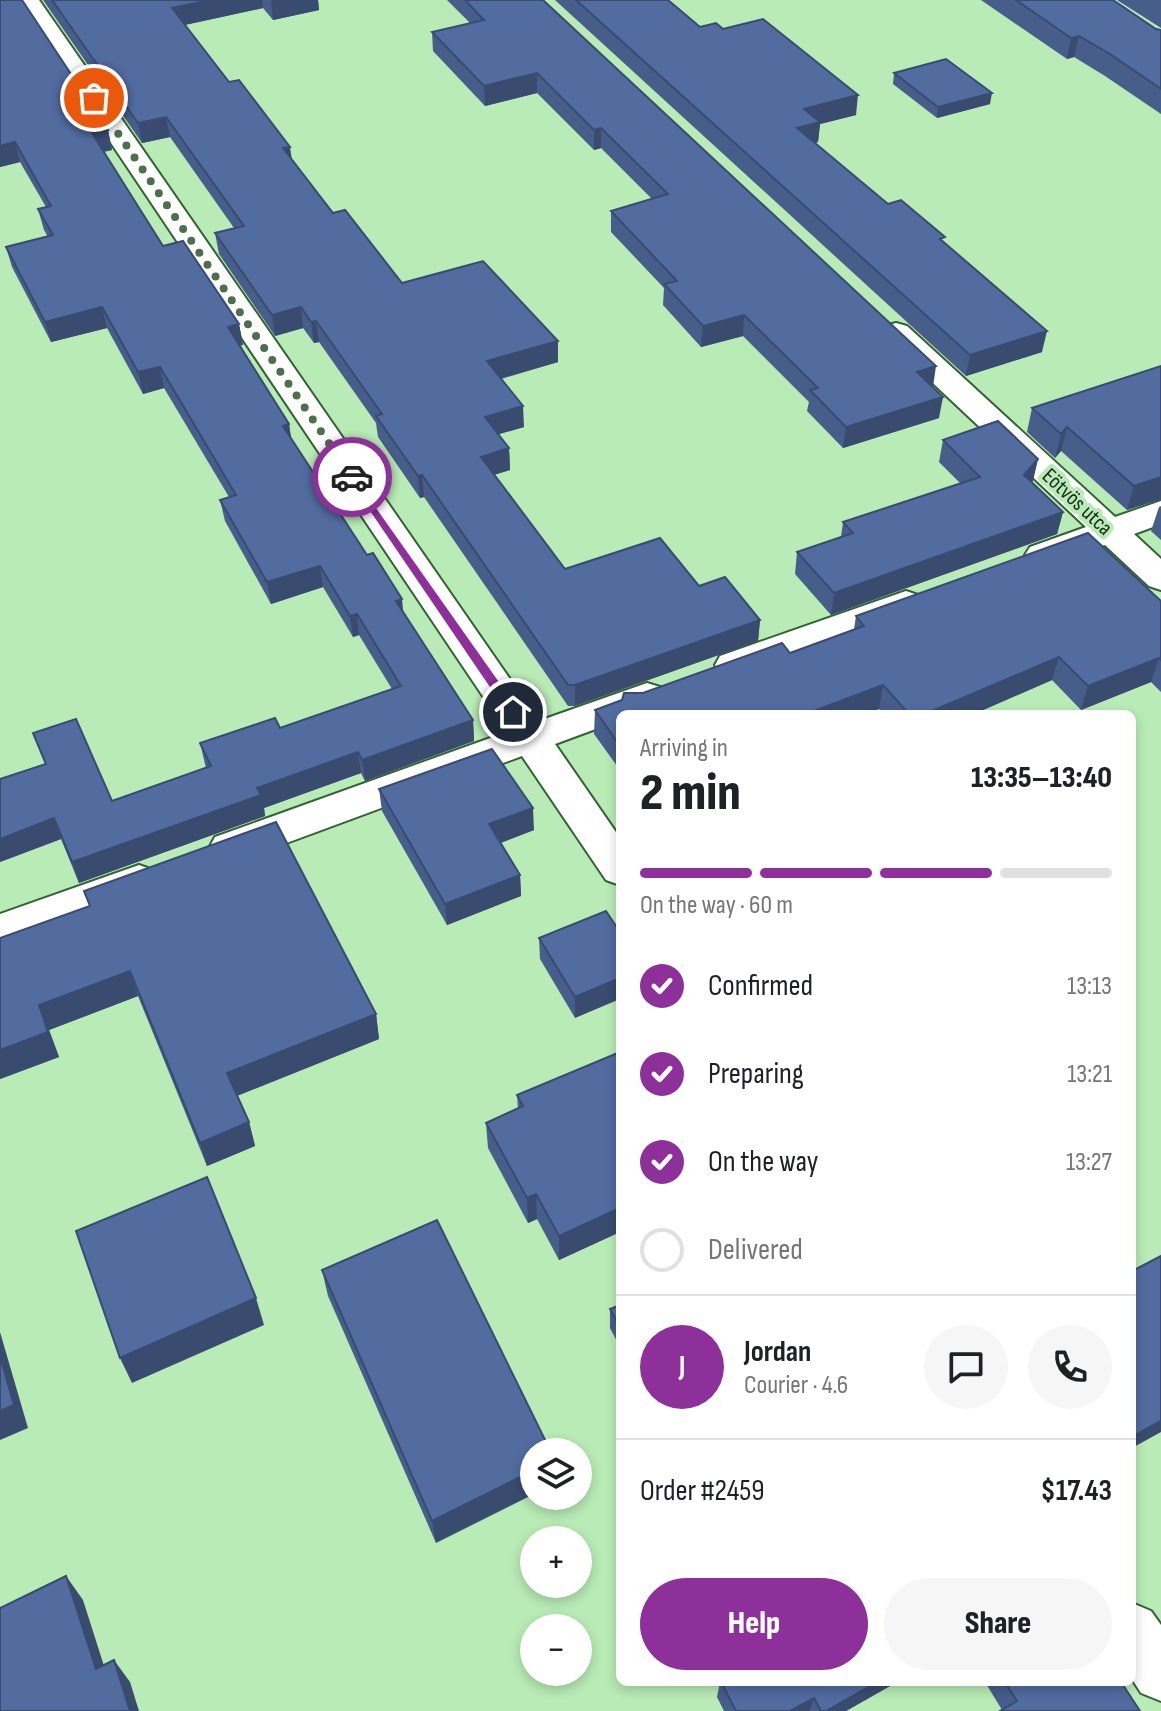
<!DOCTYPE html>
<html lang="en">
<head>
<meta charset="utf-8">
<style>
	:root { --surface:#fff; --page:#f6f6f6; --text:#202124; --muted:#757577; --line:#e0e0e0; --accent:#8e3099 }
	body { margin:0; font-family:"Sofia Sans Condensed",sans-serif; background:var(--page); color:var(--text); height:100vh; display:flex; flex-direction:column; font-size:30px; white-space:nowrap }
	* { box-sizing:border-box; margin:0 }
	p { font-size:26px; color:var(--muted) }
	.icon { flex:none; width:44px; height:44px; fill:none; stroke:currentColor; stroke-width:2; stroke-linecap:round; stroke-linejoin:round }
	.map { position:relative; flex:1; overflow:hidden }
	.drawer { position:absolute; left:616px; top:710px; width:520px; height:976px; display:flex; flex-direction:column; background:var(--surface); border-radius:12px; box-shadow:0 4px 12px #0003 }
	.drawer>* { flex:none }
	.fabs { position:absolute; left:520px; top:1438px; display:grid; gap:16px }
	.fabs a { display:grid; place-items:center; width:72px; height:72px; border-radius:50%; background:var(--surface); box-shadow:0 4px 12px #0003; font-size:40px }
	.pin { position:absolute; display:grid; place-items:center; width:68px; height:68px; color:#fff; margin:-34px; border:4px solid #fff; border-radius:50%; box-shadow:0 2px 8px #0007 }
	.courier { position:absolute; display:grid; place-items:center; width:80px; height:80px; margin:-40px; border:6px solid #8e3099; border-radius:50%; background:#fff; color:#222; box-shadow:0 2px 10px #0007 }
	.headline em { font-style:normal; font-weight:800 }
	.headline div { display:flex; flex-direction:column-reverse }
	.headline { display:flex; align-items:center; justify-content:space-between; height:136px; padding:0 24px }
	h1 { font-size:52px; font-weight:800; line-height:60px }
	.bar { display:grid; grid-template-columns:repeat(4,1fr); gap:12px 8px; align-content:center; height:96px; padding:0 24px }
	.bar i { height:10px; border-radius:6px; background:var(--line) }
	.bar .selected { background:var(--accent) }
	.bar p { grid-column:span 4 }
	.line { display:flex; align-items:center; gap:20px; padding:0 24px; border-top:2px solid var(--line) }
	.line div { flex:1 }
	.round { display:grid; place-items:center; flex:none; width:84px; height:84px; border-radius:42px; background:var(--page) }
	ol { padding:0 24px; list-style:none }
	li { display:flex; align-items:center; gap:24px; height:88px }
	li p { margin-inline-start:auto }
	li .icon { padding:8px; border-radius:50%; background:var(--accent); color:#fff; stroke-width:4 }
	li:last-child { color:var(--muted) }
	li i { width:44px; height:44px; border:4px solid var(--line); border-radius:50% }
	.action { display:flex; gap:16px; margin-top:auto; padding:16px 24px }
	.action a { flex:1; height:92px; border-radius:48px; background:var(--accent); color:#fff; font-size:32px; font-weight:800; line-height:92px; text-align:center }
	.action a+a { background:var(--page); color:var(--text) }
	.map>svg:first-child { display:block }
</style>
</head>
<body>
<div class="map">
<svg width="1161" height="1711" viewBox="0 0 1161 1711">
	<rect width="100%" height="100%" fill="#b8ebb5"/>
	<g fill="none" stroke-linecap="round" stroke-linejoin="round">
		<g stroke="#346234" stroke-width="4">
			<g id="street">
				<path d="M15,0h24l500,721 108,-38 13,4 5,9c-9,16 -28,18 -45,18v6l-65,24 65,94v47l-14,-5 -84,-124 -279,103 -14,4 -14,-4 -6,-11 6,-11 292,-105z"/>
				<path d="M896,323l11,3 208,191 46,-16v23l-27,10 27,25v31l-12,-4 -44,-41 -63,21 -12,-3 -5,-8 5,-8 56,-20 -201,-189 -4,-6 4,-6z"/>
				<path d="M906,591l12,4 6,8 -6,8 -185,67 -13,-4 -5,-9 5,-9z"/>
				<path d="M139,865l14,5 6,11 -6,11 -153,55v-33z"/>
				<path d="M1132,1603l19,8 10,14v76l-20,-8 -9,-14z"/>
			</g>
		</g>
		<use href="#street" fill="#fff" fill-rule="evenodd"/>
	</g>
	<g fill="#475d8a">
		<path d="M0,0l108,130 4,20 -8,2 59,94 76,78 4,21h-3l49,79 2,14 182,282 1,21 -109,40 -4,-8 -97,35 1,8 -186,67 -18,-44 -61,23 45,-98 -12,-31 79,68 94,-33 -6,-25 80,-15 112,-39 -33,-54 -6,2 -30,-50 -52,17 -46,-83 -5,-21 9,-3 -65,-109 -21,6 -36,-66 -56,14 -39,-75 -6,-20 42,-10 -4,-7 -6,-21 8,-2 -26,-45 -20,5z"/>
		<path d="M43,0h275l1,10 -46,10 -10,-12 -78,17 148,188 69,70 156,79 -57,17 23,48 -26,7 11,14 1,22 -16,5 71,94 134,17 61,34 -2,21 -183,65h-7l-144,-209 -4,1 -42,-61 -2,-14 -57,-81 -5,1 -11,-15 -28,8 -56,-82 -4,-21 19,-5 -64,-91 -28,6z"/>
		<path d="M447,0h96l390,387 6,31 -96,30 -36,-37 2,-9 -66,-66 -42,11 -38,-42 1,-17 -53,-56v-21l41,-12 -51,-51 -7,2 -57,-57 -52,13 -52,-55 -1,-19 38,-9z"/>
		<path d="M555,0h113l32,27 23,2 133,86 -36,9 -2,18 -3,1 73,61 56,39 98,109 -76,24z"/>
		<path d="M981,0h132l43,29 5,1v84l-56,-38 -31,-19 -7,2z"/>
		<path d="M1117,0h44v28z"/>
		<path d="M894,73l96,31 -53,14 -44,-34z"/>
		<path d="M1161,366v133l-34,11 -66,-59 -6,7 -28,-26 5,-24z"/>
		<path d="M943,440l95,19 -6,23 31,30 -6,22 -226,81 -36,-41 2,-22 44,-15 2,-15 117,-39 -21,-21z"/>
		<path d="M1161,506v34l-10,-9 8,-24z"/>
		<path d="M1161,601v91l-10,-10 -70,28 -29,-30 -78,34h-91l-4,-5 -15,5h-244v56l-26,-36 1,-24 48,-17 147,-40 64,-24 2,-13z"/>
		<path d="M379,789l155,41 -33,13 19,32 1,21 -74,29 -65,-114z"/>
		<path d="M84,891l292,123 3,25 -142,57 12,26 6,24 -48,20 -69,-170 -89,34 10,27 -59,22 90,-173z"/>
		<path d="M606,911l-31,107 -35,-59 -1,-21z"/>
		<path d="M620,1052v180l-61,28 -22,-41 -9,4 -40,-75 -2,-25 32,-14 -1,-14z"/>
		<path d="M437,1220l-1,323 -108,-247 -6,-26z"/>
		<path d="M620,1305v42l-10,-19v-19z"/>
		<path d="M720,1682h177l-51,29h-122l-7,-14z"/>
		<path d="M985,1682h136l-119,28z"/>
	</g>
	<g fill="#394c70">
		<path d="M210,0h52l1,8 -88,19 -3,-19z"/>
		<path d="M274,0h44l1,10 -46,10 -2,-19z"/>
		<path d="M1079,36l-5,21 -7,2 4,-21z"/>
		<path d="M537,73v20l-52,13 -1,-20z"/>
		<path d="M992,93l-2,11 -53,14 1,-11z"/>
		<path d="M858,95l-2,20 -36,9 -2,18 -23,6 2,-20 7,-19z"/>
		<path d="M166,117l4,20 -28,6 -4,-20z"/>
		<path d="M601,128v20l-7,2v-20z"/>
		<path d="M108,130l4,20 -16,3 -4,-20z"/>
		<path d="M15,142l5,20 -20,5v-21z"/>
		<path d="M290,147l3,20 -10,-19z"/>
		<path d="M102,307l5,21 -56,14 -6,-20z"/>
		<path d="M301,307l2,21 -28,8 -3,-21z"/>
		<path d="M744,315l-1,21 -42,11 2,-21z"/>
		<path d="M316,321l3,21 -5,1 -3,-21z"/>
		<path d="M239,324l4,21 -11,3 -4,-21z"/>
		<path d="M1047,331l-5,21 -76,24 4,-21z"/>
		<path d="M558,341v21l-70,20 -1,-21z"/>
		<path d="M936,366l-3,21 -16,-15z"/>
		<path d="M160,367l4,21 -21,6 -5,-22z"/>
		<path d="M943,397l-4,21 -96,30 3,-21z"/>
		<path d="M523,406l1,21 -38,11 -1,-21z"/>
		<path d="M289,424l3,21 -9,-19z"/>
		<path d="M1067,427l-6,24 -6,7 6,-24z"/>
		<path d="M509,448l1,22 -28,8 -1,-21z"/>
		<path d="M1038,459l-5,22 -15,16 6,-22z"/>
		<path d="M422,475l2,22 -4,1 -2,-22z"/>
		<path d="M1161,477v22l-34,11 7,-24z"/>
		<path d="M1063,512l-6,22 -226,81 3,-22z"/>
		<path d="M320,566l3,21 -52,17 -4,-22z"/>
		<path d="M402,599l2,21 -8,-19z"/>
		<path d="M357,614l2,21 -6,2 -3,-21z"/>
		<path d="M760,620l-2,21 -183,65v-21z"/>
		<path d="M1059,657l-7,23 -78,34h-49z"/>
		<path d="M1159,658l-8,24 -70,28 7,-24z"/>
		<path d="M883,685l-4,24 -15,5h-58z"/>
		<path d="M473,720l1,21 -109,40 -3,-21z"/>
		<path d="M358,752l3,21 -97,35 1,8 -186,67 -7,-21 185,-74z"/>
		<path d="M533,808l1,22 -43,16 -2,-22z"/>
		<path d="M54,818l7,21 -61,23v-23z"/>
		<path d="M520,875l1,21 -74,29 -2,-21z"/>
		<path d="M130,971l8,25 -89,34 10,27 -59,22v-29l39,-45z"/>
		<path d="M620,978v21l-45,19v-21z"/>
		<path d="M376,1014l3,25 -145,58 -7,-24z"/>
		<path d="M249,1122l6,24 -48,20 -7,-23z"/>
		<path d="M536,1194l1,25 -9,4 -1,-25z"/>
		<path d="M620,1208v24l-61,28v-24z"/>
		<path d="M256,1298l8,27 -132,58 -12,-25z"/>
		<path d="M0,1332l28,96 -28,12z"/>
		<path d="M1161,1421v11l-29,16v-11z"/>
		<path d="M534,1470v24l-98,49 -4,-22z"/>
		<path d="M66,1576l17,24 29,91 -16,-22z"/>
		<path d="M114,1660l16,22 9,29h-9z"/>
		<path d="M877,1682h20l-51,29h-20z"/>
		<path d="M814,1698l-5,13h-19z"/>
	</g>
	<g fill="#526ca0" stroke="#394c70" stroke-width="2">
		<path d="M0,0h22l86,130 -16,3 71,113 20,-5 56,83 -11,3 61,97 -6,2 84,129 6,-2 29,46 -6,2 77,119 -111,40 -4,-8 -101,36 4,7 -189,67 -18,-44 -54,21v-60l46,-15 -13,-31 43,-14 36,82 99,-35 -11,-23 75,-25 5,10 121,-42 -44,-72 -7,2 -30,-50 -53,16 -47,-82 16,-5 -76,-128 -22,5 -36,-65 -57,15 -39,-75 47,-12 -15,-26 13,-3 -36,-64 -15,4z"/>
		<path d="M52,0h158l-38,8 57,74 10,-2 51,67 -7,1 50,65 12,-3 57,73 81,-22 75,80 -71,20 36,45 -38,11 24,31 -28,9 84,112 95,-31 39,48 26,-9 35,43 -185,65h-7l-146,-210 -4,1 -42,-60 6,-2 -66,-93 -5,1 -10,-15 -29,8 -57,-82 29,-7 -78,-109 -28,6z"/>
		<path d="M465,0h78l393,366 -19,6 26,25 -97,30 -36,-37 8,-2 -74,-73 -41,11 -39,-42 13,-3 -66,-70 57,-17 -67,-66 -7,2 -57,-57 -53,13 -52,-54 52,-12z"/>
		<path d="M576,0h92l32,27 16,-4 7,6 40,-10 95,76 -54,14 16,13 -23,6 91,76 13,-4 44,37 -5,2 107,92 -77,24z"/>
		<path d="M1016,0h97l43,29 5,1v59l-51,-35 -31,-18 -8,2z"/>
		<path d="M946,59l46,34 -54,14 -44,-34z"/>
		<path d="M1161,366v111l-27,9 -67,-59 -6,7 -29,-26z"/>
		<path d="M998,421l40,38 -14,16 39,37 -229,81 -37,-41 56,-19 -10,-11 137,-45 -37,-37z"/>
		<path d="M1088,533l73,68v59l-2,-2 -71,28 -29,-29 -134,57h-16l-26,-29 -77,29h-31l-1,-1 -4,1h-150v32l-25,-36 27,-10 2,-7h19l139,-50 8,10 74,-27 -8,-10z"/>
		<path d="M492,749l41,59 -44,16 31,51 -75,29 -66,-115z"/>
		<path d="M276,822l100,192 -149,59 22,49 -49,21 -70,-172 -91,34 9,27 -48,18v-112l90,-32 -6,-15z"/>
		<path d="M606,911l14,21v46l-45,19 -36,-59z"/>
		<path d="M620,1052v156l-61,28 -23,-42 -9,4 -41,-75 37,-17 -6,-11z"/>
		<path d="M207,1177l49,121 -136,60 -44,-127z"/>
		<path d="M437,1220l114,232h-17v18l-102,51 -110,-251z"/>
		<path d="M1161,1256v165l-29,16v-166z"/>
		<path d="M620,1305v22l-10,-18z"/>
		<path d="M0,1356l14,49 -14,6z"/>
		<path d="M66,1576l30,93 18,-9 16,51h-130v-103z"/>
		<path d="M721,1682h156l-51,29h-5l-7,-13 -24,13h-54z"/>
		<path d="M1005,1682h116l19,29h-140l17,-10z"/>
	</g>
	<path fill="#8e3099" d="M352,474l166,235v6h-9l-162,-238z"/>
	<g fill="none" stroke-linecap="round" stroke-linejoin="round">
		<path stroke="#4f6e4e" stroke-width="8" stroke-dasharray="0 14.4" d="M94,98l258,379"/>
	</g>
	<g text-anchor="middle" stroke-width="8" stroke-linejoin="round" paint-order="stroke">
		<g font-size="22" fill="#172a16" stroke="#b8ebb5">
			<text transform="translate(1078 501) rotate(43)" y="8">Eötvös utca</text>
		</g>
	</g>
</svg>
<div class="fabs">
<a><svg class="icon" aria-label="layers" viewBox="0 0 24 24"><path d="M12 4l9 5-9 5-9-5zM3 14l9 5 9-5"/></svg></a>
<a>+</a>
<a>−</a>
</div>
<div class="pin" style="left:94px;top:98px;background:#ea580c"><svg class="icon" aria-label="bag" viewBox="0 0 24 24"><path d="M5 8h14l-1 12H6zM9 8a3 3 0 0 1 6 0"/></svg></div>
<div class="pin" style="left:513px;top:712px;background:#1f2937"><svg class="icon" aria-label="home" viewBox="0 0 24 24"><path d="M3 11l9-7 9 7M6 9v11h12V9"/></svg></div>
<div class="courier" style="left:352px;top:477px"><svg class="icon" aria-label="car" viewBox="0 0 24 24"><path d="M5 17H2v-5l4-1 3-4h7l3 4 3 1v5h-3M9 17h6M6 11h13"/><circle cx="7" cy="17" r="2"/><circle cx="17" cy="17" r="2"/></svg></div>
<section class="drawer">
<div class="headline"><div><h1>2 min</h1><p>Arriving in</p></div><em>13:35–13:40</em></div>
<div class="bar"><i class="selected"></i><i class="selected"></i><i class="selected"></i><i></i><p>On the way · 60 m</p></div>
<ol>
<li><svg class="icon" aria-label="check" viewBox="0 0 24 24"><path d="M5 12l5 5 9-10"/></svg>Confirmed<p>13:13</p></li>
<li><svg class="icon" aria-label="check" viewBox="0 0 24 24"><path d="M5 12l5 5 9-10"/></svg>Preparing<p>13:21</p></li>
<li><svg class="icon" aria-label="check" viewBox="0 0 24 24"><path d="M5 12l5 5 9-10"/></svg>On the way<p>13:27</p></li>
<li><i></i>Delivered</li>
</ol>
<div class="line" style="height:144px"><b class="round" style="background:var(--accent);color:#fff">J</b><div><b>Jordan</b><p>Courier · 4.6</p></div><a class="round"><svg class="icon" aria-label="chat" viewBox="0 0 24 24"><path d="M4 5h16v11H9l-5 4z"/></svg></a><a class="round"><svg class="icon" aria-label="phone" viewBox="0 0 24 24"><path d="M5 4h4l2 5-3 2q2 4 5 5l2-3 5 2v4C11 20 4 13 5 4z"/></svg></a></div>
<div class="line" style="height:104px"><div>Order #2459</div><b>$17.43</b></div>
<div class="action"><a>Help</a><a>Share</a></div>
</section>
</div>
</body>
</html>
